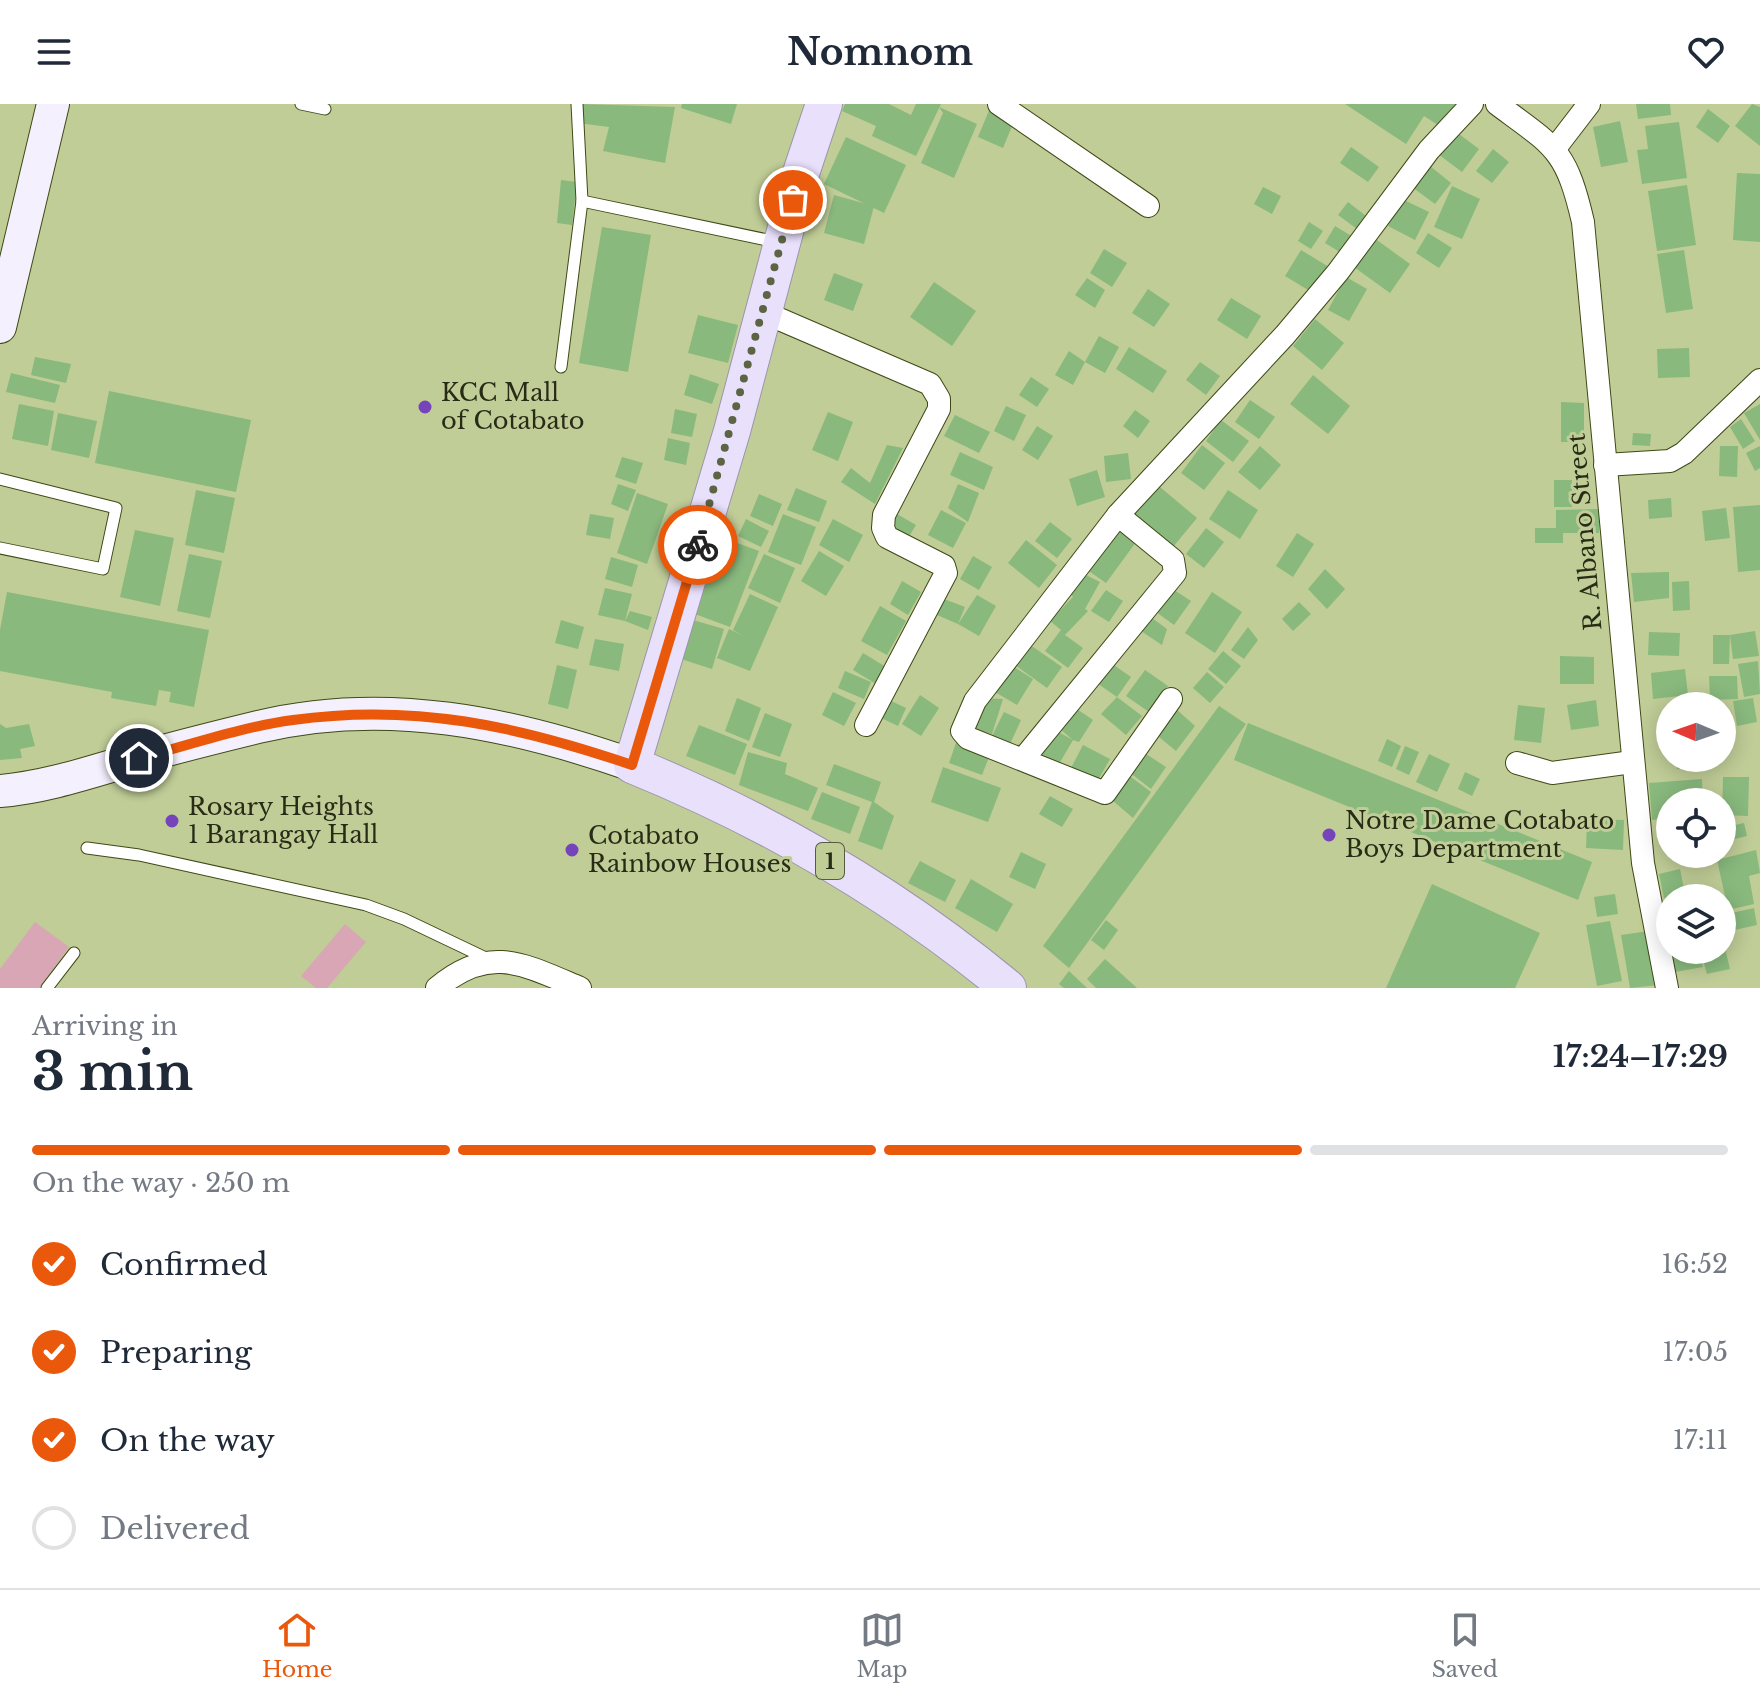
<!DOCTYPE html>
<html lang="en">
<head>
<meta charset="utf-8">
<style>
	:root { --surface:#fff; --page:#f6f6f7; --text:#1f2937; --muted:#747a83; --line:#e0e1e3; --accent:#ea580c }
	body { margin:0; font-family:"Libre Baskerville",serif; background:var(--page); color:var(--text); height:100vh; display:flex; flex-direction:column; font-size:30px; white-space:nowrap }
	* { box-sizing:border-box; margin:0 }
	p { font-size:26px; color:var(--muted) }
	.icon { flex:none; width:44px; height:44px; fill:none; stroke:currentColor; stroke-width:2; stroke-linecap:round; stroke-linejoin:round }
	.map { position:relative; height:884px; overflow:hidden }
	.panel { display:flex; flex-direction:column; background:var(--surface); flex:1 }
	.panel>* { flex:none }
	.needle { width:52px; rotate:272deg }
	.tools { position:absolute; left:1656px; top:588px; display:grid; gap:16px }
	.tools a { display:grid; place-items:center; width:80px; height:80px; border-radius:50%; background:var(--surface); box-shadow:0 4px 20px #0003; font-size:40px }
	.pin { position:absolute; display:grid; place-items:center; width:68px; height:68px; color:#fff; margin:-34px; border:4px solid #fff; border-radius:50%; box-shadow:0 2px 8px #0007 }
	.courier { position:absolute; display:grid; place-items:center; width:80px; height:80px; margin:-40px; border:6px solid #ea580c; border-radius:50%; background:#fff; color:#222; box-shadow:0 2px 10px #0007 }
	.headline em { font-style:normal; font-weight:800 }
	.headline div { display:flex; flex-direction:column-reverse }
	.headline { display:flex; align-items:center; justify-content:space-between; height:136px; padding:0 32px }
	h1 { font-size:52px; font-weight:800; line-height:60px }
	.bar { display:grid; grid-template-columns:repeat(4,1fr); gap:12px 8px; align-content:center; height:96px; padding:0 32px }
	.bar i { height:10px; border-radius:6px; background:var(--line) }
	.bar .current { background:var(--accent) }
	.bar p { grid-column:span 4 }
	ol { padding:0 32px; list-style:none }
	li { display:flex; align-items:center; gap:24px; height:88px }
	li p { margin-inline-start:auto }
	li .icon { padding:8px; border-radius:50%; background:var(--accent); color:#fff; stroke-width:4 }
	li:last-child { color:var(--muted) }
	li i { width:44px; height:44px; border:4px solid var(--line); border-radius:50% }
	header { display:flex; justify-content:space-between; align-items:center; height:104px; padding:0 32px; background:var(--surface); font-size:36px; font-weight:800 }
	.tab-bar { display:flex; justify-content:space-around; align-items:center; height:112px; border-top:2px solid var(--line); background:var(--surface); font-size:22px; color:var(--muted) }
	.tab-bar a { display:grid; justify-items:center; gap:4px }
	.tab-bar .current { color:var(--accent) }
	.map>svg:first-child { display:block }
</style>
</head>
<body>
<header><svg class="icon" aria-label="menu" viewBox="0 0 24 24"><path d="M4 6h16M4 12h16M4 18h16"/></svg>Nomnom<svg class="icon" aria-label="heart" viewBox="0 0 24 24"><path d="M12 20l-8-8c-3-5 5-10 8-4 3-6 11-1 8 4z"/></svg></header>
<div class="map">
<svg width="1760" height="884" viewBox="0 0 1760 884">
	<rect width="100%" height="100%" fill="#c0cd97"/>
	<g fill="#d8a6b5">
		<path d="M35,818l34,25 -30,41h-39v-19z"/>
		<path d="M345,820l21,18 -39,46h-11l-15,-12z"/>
	</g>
	<g fill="#89b97d">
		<path d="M580,0l95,3 -10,56 -62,-12 6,-24 -31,-4z"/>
		<path d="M682,0h55l-6,20 -50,-16z"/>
		<path d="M845,0h44l22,11 5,-11h25l-25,52 -44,-20 4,-10 -34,-15z"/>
		<path d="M1345,0h111l-15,23 -17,-11 -18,28z"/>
		<path d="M1636,0h34l1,11 -33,4z"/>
		<path d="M1752,0l8,3v39l-25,-20z"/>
		<path d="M939,3l38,17 -23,54 -33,-15 22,-50z"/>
		<path d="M990,4l25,11 -12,29 -25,-11z"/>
		<path d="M1708,5l22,17 -12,17 -22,-16z"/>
		<path d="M1620,17l8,41 -27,5 -8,-40z"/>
		<path d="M1679,18l8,56 -45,6 -5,-34 11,-1 -3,-23z"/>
		<path d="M1451,24l28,21 -17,23 -28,-21z"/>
		<path d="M846,33l60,28 -22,48 -60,-29z"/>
		<path d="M1351,43l28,20 -11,15 -28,-19z"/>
		<path d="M1493,45l16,13 -17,21 -16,-12z"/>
		<path d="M1425,58l26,21 -16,21 -27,-20z"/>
		<path d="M1737,69l23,1v68l-27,-2z"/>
		<path d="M561,76l16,2 -5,43 -15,-2z"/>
		<path d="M1687,81l9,60 -39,6 -9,-60z"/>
		<path d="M1452,82l28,13 -18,40 -28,-12z"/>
		<path d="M1263,83l18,9 -9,18 -18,-10z"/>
		<path d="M834,91l40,11 -10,38 -40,-11z"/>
		<path d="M1402,95l27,13 -14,28 -27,-14z"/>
		<path d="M1348,98l18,14 -9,13 -19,-14z"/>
		<path d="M1309,118l14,9 -12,18 -13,-8z"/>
		<path d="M1335,122l18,11 -10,17 -18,-11z"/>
		<path d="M602,123l49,8 -23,137 -49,-9z"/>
		<path d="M1428,129l24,15 -13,20 -23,-15z"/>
		<path d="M1374,134l36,26 -20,29 -36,-26z"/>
		<path d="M1104,145l23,14 -15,24 -22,-14z"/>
		<path d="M1301,146l28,17 -16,26 -28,-17z"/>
		<path d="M1684,146l9,59 -27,4 -9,-59z"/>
		<path d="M834,169l29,11 -10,27 -29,-11z"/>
		<path d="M1346,173l21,12 -18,32 -21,-11z"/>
		<path d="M1087,174l18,12 -10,18 -20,-13z"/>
		<path d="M934,178l42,29 -24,35 -42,-29z"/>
		<path d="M1148,185l22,15 -16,23 -22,-14z"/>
		<path d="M1231,194l30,18 -14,23 -30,-19z"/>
		<path d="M698,211l40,10 -10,38 -40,-10z"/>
		<path d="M1315,215l29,24 -22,27 -29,-24z"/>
		<path d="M1099,232l20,11 -14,26 -20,-11z"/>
		<path d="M1129,243l38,24 -14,22 -37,-24z"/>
		<path d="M1689,244l1,29 -32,1 -1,-29z"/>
		<path d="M1069,247l16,11 -12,23 -18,-10z"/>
		<path d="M35,253l36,7 -5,19 -35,-8z"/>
		<path d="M1200,258l20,14 -14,19 -20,-15z"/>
		<path d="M11,269l49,12 -5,18 -49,-11z"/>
		<path d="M690,270l29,10 -7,20 -28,-9z"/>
		<path d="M1313,271l37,31 -22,28 -38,-30z"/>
		<path d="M1031,273l18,12 -12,18 -18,-12z"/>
		<path d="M109,287l142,29 -15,72 -141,-29z"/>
		<path d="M1250,296l25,17 -16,22 -24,-17z"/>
		<path d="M1561,298l23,1v39h-23z"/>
		<path d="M19,300l35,7 -6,35 -36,-7z"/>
		<path d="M1760,300v36l-16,-27z"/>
		<path d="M1006,302l20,9 -12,26 -20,-10z"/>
		<path d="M675,305l22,5 -5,23 -21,-4z"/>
		<path d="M1135,306l15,11 -12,17 -15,-12z"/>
		<path d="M828,308l25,10 -15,39 -26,-11z"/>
		<path d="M58,309l39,8 -8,37 -38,-8z"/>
		<path d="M955,311l35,17 -11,21 -35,-17z"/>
		<path d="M1741,315l14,22 -12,8 -13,-22z"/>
		<path d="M1221,316l28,21 -16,21 -27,-21z"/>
		<path d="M1037,322l16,10 -15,24 -16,-10z"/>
		<path d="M1633,329l18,1 -1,12 -18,-1z"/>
		<path d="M668,334l22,5 -4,22 -22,-5z"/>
		<path d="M887,341l16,3 -28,56 -34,-22 10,-14 19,15z"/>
		<path d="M1202,341l23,18 -21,27 -23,-17z"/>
		<path d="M1260,342l21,19 -21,25 -22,-18z"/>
		<path d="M1720,342h18l-1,31 -18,-1z"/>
		<path d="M1760,342v22l-5,3 -9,-18z"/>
		<path d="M960,348l33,15 -9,23 -34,-15z"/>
		<path d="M1128,349l3,26 -25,3 -2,-26z"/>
		<path d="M622,353l21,6 -7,21 -21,-7z"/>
		<path d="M1097,366l8,27 -28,9 -8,-27z"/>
		<rect x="1554" y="376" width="18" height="27"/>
		<path d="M1154,378l43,36 -24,29 -42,-36z"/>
		<path d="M618,380l18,6 -8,21 -17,-7z"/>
		<path d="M958,380l21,9 -11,29 -20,-14z"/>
		<path d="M796,384l31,13 -8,21 -32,-12z"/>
		<path d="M196,386l39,8 -11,55 -39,-8z"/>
		<path d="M1228,386l30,20 -18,29 -31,-20z"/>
		<path d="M637,389l31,11 -21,60 -30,-11z"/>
		<path d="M759,390l23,10 -9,22 -23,-10z"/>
		<path d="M1671,394l1,19 -23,2 -1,-19z"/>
		<path d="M1760,401v65l-22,2 -5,-65z"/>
		<path d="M1726,404l4,30 -25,3 -3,-30z"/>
		<path d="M1599,405v24h-36v10h-28v-15h21v-18z"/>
		<path d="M941,406l25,13 -13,25 -25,-13z"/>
		<path d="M590,410l24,4 -4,21 -24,-4z"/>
		<path d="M783,410l33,13 -15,38 -33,-13z"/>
		<path d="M897,410l19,11 -11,18 -19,-11z"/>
		<path d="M746,415l23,12 -8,16 -23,-11z"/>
		<path d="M833,415l30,16 -14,27 -30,-17z"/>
		<path d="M1116,417l23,17 -33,45 -23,-16z"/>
		<path d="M1050,418l22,17 -15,19 -22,-17z"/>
		<path d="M1206,424l18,14 -20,26 -18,-14z"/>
		<path d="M135,426l39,8 -14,68 -40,-9z"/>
		<path d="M1297,429l17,11 -21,33 -17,-11z"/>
		<path d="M724,434l35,13 -29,76 -35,-13z"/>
		<path d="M1026,436l31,25 -18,23 -31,-25z"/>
		<path d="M819,447l25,15 -18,30 -25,-15z"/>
		<path d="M189,450l33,7 -12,57 -33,-7z"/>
		<path d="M764,450l31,14 -15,35 -32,-15z"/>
		<path d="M973,452l19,11 -13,23 -19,-11z"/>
		<path d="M611,453l27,8 -6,22 -27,-8z"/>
		<path d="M1325,465l20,20 -18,20 -19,-20z"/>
		<path d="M1080,468l20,10 -15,27 3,2 -23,24 18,13 -15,20 -23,-17 16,-21 -11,-9 23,-24 -4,-5z"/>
		<path d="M1669,468v26l-35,4 -3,-29z"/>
		<path d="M902,477l19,11 -13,23 -18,-11z"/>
		<path d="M1689,477l1,29 -17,1 -1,-29z"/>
		<path d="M1168,482l23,15 -17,24 -22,-16z"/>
		<path d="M605,484l27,6 -7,27 -27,-6z"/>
		<path d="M1106,486l17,11 -14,21 -18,-11z"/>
		<path d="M7,488l202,38 -15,77 -25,-5 2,-10 -12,-2 -3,16 -45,-8 1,-6 -112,-21v-41z"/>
		<path d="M1212,488l30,20 -27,41 -30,-20z"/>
		<path d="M750,490l28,13 -28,64 -33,-13 12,-29 15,7 -11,-6z"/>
		<path d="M977,491l19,11 -17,30 -21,-12z"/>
		<path d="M944,495l21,8 -7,17 -21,-9z"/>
		<path d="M1299,498l12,12 -18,17 -11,-12z"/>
		<path d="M880,502l26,15 -19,34 -26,-14z"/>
		<path d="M630,507l22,6 -4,13 -23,-9z"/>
		<path d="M1148,511l19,14 -5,16 -24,-16z"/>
		<path d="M561,516l23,7 -6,22 -23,-6z"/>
		<path d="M693,516l31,9 -12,40 -31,-10z"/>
		<path d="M1248,523l10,13 -14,19 -13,-9z"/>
		<path d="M1755,527l4,25 -26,3 -3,-24z"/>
		<path d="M1649,528l31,1 -1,23 -31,-1z"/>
		<path d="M1713,531h17l-1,29h-16z"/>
		<path d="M595,535l29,5 -5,27 -30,-6z"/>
		<path d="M1026,538l36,25 -15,21 -35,-25z"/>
		<path d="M1223,547l18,15 -15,18 -18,-15z"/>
		<path d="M863,549l23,14 -10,17 -23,-14z"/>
		<path d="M1560,552l34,1v27h-34z"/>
		<path d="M1108,557l23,16 -14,20 -23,-16z"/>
		<path d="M1758,557l2,33 -16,3 -6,-33z"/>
		<path d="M557,561l20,5 -9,39 -20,-5z"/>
		<path d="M1011,561l22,14 -16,26 -22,-13z"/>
		<path d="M1685,565l3,26 -35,4 -2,-26z"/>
		<path d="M1145,566l23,16 -19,26 -23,-16z"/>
		<path d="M845,567l26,11 -7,17 -26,-11z"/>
		<path d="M1207,568l17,15 -14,16 -17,-15z"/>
		<path d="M1709,572h28l1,23 -28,1z"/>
		<path d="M833,588l23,11 -12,23 -22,-11z"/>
		<path d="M920,591l19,13 -18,28 -19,-12z"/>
		<path d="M1117,593l25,19 -16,19 -25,-21z"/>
		<path d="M737,594l24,10 -12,33 -24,-10z"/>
		<path d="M885,594l21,10 -8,18 -21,-10z"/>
		<path d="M982,594l21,1 -11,35 -19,-6z"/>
		<path d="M1753,594l4,24 -20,4 -4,-25z"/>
		<path d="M1596,596l3,26 -28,4 -4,-25z"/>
		<path d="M1518,601l27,3 -4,35 -27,-3z"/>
		<path d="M1219,602l27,18 -177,244 -26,-22z"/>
		<path d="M1074,603l19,13 -14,22 -6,-2 -14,24 -19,-11 13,-24 20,11 -13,-11z"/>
		<path d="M1176,605l19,17 -19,25 -17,-14z"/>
		<path d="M1004,608l17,8 -11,24 -18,-8z"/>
		<path d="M765,609l27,11 -12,33 -28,-10z"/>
		<path d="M1248,619l344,139 -14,38 -344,-140z"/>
		<path d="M0,620l6,4 23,-4 6,22 -15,3 2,9 -22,2z"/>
		<path d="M699,621l48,19 -12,31 -49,-19z"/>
		<path d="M1387,635l14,7 -9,21 -14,-6z"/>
		<path d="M957,636l34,12 -9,23 -33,-12z"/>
		<path d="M1083,641l27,14 -13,23 -26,-14z"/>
		<path d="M1405,642l14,6 -10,23 -13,-6z"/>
		<path d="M748,648l39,11 -2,11 33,14 -10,23 -69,-26z"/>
		<path d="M1143,648l23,15 -15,22 -22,-17z"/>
		<path d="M1429,650l21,10 -13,28 -21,-10z"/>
		<path d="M1677,654h21v10l-21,1z"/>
		<path d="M834,660l47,18 -7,20 20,14 -12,34 -24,-9 14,-39 -46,-17z"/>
		<path d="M943,663l58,21 -13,34 -57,-20z"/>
		<path d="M1465,668l15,7 -8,17 -14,-7z"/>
		<path d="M1127,670l24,18 -18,26 -21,-18z"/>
		<path d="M1723,673h26l-1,39 -26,-1z"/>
		<path d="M1702,675l1,23h-33v16l-18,2 -3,-37z"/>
		<path d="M822,688l38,15 -10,27 -39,-15z"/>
		<path d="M1050,692l23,13 -11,18 -23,-13z"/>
		<path d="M1587,715l37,1 -1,30 -37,-2z"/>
		<path d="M1744,719l3,13 -25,6v-14z"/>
		<path d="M1756,746l4,23 -11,3 5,28 -26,6 -11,-50z"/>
		<path d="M1021,748l25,12 -11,25 -26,-12z"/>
		<path d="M920,757l36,19 -11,22 -37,-19z"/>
		<path d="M1680,765l5,25 -21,4 -5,-24z"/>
		<path d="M971,775l42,25 -16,28 -42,-24z"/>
		<path d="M1432,780l108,49 -25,55h-129z"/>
		<path d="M1615,790l3,20 -21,3 -3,-20z"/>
		<path d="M1754,804l3,17 -27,6 -3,-17z"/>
		<path d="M1106,816l12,10 -14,20 -13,-10z"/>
		<path d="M1610,817l12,60 -25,5 -11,-61z"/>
		<path d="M1649,827l9,54 -28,3 -9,-53z"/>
		<path d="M1723,836l7,29 -23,5 -7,-24h22z"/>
		<path d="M1671,846h28l4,17 -28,5z"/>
		<path d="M1105,855l32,29h-41l-9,-9z"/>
		<path d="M1069,867l18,17h-23l-5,-4z"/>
	</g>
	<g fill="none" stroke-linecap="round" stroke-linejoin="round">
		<g stroke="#3f4916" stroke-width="13">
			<g id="service">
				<path d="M301,0l24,5"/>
				<path d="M582,97l195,41"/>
				<path d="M561,263l21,-166 -5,-97"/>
				<path d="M0,375l116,29 -13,61 -103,-21"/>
				<path d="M87,744l52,7 227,50 38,14 86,41"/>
				<path d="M47,884l27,-35"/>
			</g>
		</g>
		<g stroke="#3f4916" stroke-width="24">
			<g id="minor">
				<path d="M999,0l149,102"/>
				<path d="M1497,0c58,43 69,45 86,118l60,641 24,125"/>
				<path d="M1556,43l33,-43"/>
				<path d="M763,208l167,72 9,15v10l-55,106 -1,13 4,9 57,29 2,7 -80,152"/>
				<path d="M1605,361l65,-4 14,-8 76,-73"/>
				<path d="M1171,595l-66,94 -137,-55 -6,-7 13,-30 143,-186 167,-180 53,-63 91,-122 43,-46"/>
				<path d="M1024,654l151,-185 -2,-13 -55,-45"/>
				<path d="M1517,659l35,10 80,-11"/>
				<path d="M437,884c52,-44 86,-24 143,0"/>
			</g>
		</g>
		<g stroke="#3f4916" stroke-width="34">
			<g id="secondary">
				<path d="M0,223l53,-223"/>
				<path d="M0,687c47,-4 90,-19 135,-32 41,-12 82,-22 123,-32 128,-31 254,-4 374,38"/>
			</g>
		</g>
		<g stroke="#9c94ab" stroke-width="38">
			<path id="primary" d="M824,0l-25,75 -67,252 -100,334c137,56 263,129 376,223"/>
		</g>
		<use href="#service" stroke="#fff" stroke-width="11"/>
		<use href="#minor" stroke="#fff" stroke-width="22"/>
		<use href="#secondary" stroke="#f4f0fe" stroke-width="32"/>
		<use href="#primary" stroke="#e9e0fc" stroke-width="36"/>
	</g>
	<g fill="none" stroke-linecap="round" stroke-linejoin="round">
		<path stroke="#5d6444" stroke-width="8" stroke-dasharray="0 14.4" d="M698,441l95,-345"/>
		<path stroke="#ea580c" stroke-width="10" d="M139,654c51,-13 102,-31 154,-38 121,-17 225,6 339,45l66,-220"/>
	</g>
	<g fill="#7543ba" stroke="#c0cd97" stroke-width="3">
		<circle cx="425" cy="303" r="8"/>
		<circle cx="172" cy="717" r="8"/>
		<circle cx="1329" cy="731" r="8"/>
		<circle cx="572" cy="746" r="8"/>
	</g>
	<g text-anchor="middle" stroke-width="6" stroke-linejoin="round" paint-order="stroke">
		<rect fill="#c0cd97" stroke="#565c3d" stroke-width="2" x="816" y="739" width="28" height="36" rx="6"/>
		<g font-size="22" font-weight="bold" fill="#282c17">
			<text x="830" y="765">1</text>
		</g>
		<g font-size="24" fill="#282c17" stroke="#c0cd97" text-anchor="start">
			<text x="441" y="297">KCC Mall<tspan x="441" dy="28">of Cotabato</tspan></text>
			<text x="188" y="711">Rosary Heights<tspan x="188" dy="28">1 Barangay Hall</tspan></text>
			<text x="1345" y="725">Notre Dame Cotabato<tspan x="1345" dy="28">Boys Department</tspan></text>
			<text x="588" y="740">Cotabato<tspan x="588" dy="28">Rainbow Houses</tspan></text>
		</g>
		<g font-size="24" fill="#282c17" stroke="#c0cd97">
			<text transform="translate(1585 428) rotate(-95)" y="8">R. Albano Street</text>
		</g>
	</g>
</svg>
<div class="tools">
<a><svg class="needle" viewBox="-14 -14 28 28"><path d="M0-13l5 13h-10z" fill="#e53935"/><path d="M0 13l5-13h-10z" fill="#747a83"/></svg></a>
<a><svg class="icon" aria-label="locate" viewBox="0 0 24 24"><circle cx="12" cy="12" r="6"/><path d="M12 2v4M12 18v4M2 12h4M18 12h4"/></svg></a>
<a><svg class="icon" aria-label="layers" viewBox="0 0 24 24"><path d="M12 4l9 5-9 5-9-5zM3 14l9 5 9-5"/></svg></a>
</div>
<div class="pin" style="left:793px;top:96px;background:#ea580c"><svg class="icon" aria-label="bag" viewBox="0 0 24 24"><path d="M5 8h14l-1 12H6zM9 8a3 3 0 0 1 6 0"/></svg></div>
<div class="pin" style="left:139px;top:654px;background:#1f2937"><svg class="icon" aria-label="home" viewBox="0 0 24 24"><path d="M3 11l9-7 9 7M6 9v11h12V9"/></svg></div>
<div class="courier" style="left:698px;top:441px"><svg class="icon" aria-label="bike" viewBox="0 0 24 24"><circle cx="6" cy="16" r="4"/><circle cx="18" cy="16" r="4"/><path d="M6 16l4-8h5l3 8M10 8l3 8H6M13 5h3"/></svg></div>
</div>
<section class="panel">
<div class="headline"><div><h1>3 min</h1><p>Arriving in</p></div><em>17:24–17:29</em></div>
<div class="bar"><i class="current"></i><i class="current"></i><i class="current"></i><i></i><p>On the way · 250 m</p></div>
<ol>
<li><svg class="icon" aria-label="check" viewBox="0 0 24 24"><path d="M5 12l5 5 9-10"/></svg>Confirmed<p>16:52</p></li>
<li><svg class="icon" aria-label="check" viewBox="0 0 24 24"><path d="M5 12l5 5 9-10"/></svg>Preparing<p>17:05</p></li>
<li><svg class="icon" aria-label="check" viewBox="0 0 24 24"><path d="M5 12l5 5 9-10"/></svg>On the way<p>17:11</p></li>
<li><i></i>Delivered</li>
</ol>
</section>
<nav class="tab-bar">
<a class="current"><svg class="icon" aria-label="home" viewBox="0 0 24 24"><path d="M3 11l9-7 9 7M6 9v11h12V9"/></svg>Home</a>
<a><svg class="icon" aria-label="map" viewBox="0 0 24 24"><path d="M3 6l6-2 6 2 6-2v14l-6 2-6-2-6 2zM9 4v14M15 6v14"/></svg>Map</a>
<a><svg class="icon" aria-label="saved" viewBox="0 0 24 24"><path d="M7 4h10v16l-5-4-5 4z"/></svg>Saved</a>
</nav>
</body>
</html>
